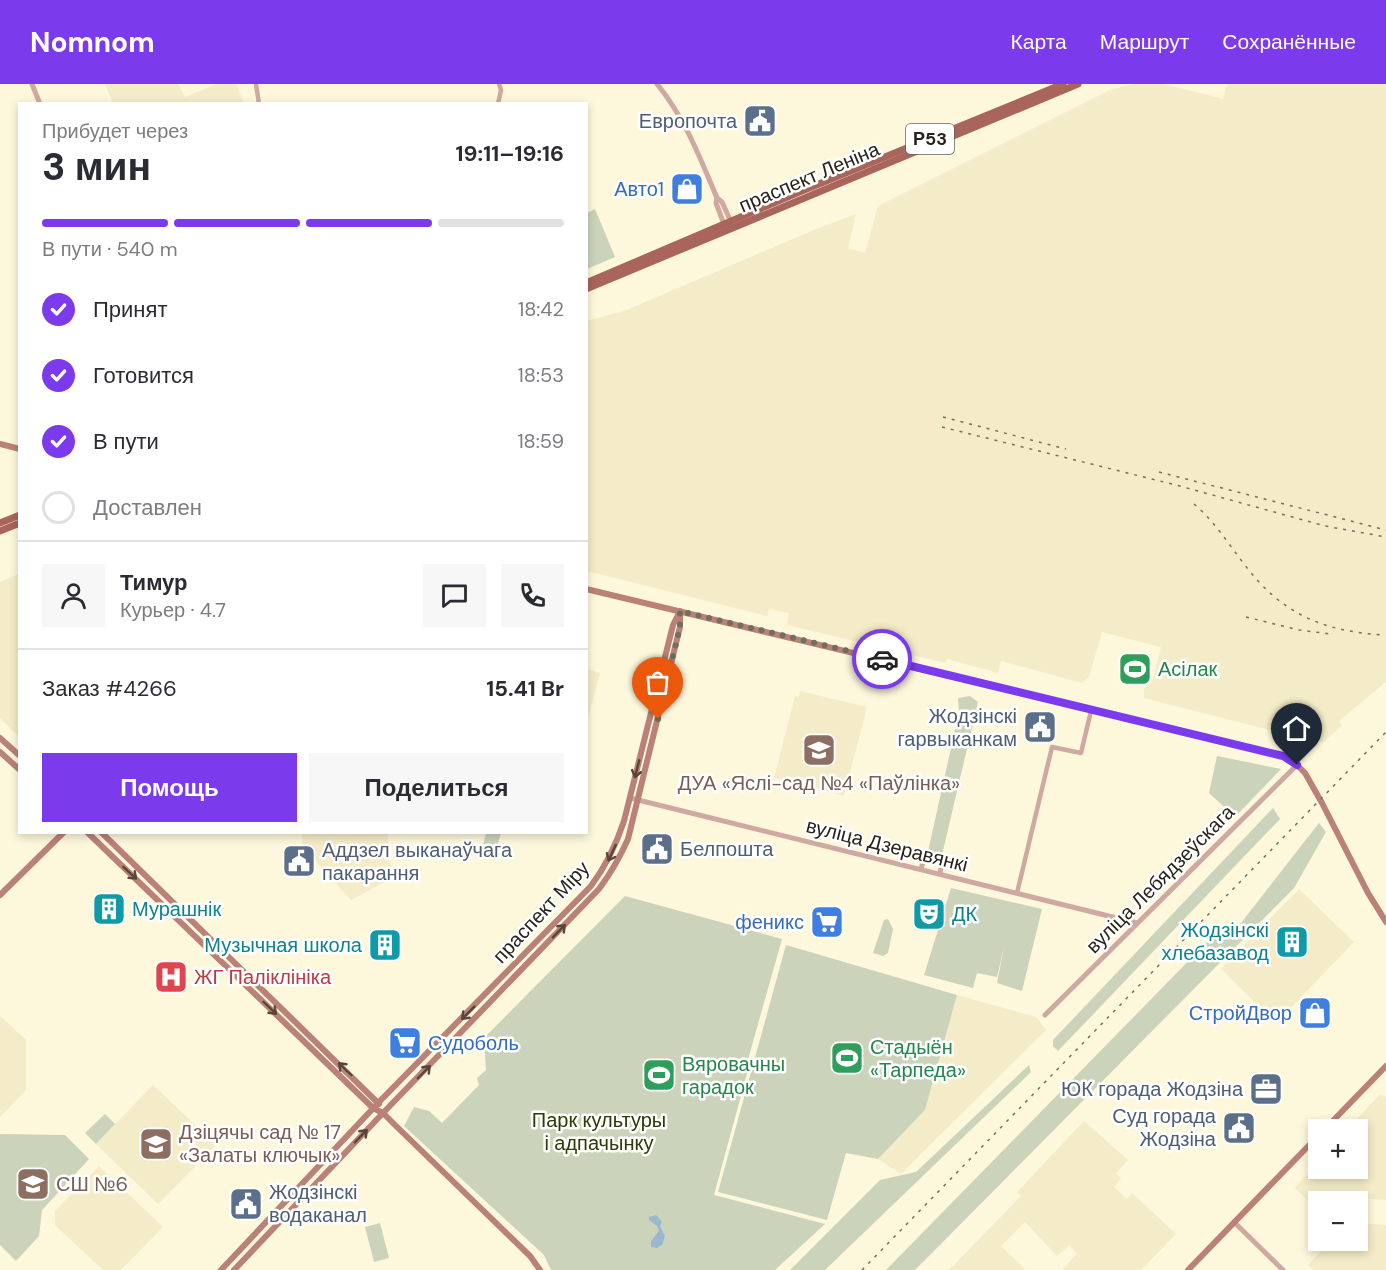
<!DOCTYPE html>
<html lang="ru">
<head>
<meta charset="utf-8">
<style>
	:root { --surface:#fff; --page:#f7f7f7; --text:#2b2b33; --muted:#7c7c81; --line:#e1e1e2; --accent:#7c3aed }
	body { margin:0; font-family:"DM Sans",sans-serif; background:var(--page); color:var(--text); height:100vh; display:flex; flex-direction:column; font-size:22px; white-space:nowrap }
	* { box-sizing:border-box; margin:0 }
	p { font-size:20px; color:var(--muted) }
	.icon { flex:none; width:33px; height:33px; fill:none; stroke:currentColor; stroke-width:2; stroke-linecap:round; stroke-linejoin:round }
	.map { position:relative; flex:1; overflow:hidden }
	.sheet { position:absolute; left:18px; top:18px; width:570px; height:732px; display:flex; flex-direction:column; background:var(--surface); border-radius:0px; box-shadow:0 3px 9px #0003 }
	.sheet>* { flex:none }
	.buttons { position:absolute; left:1308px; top:1035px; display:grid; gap:12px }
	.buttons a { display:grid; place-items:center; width:60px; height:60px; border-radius:0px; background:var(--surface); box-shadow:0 3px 9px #0003; font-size:30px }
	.pin { position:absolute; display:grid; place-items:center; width:51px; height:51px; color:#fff; margin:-62px -26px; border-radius:50% 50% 50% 0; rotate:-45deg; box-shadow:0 0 6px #0007 }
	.pin .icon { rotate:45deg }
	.courier { position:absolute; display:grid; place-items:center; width:60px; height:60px; margin:-30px; border:4px solid #7c3aed; border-radius:50%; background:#fff; color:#222; box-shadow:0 2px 8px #0007 }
	.summary em { font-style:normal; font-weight:700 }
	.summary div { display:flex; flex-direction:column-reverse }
	.summary { display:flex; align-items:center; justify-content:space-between; height:102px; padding:0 24px }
	h1 { font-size:39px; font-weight:700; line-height:45px }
	.bar { display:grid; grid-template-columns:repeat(4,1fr); gap:9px 6px; align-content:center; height:72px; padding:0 24px }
	.bar i { height:8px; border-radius:4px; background:var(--line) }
	.bar .current { background:var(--accent) }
	.bar p { grid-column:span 4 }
	.line { display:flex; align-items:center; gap:15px; padding:0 24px; border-top:2px solid var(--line) }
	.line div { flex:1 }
	.round { display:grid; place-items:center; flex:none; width:63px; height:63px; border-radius:0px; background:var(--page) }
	ol { padding:0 24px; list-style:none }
	li { display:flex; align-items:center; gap:18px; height:66px }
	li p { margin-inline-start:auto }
	li .icon { padding:6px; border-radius:50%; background:var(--accent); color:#fff; stroke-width:4 }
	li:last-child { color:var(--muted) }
	li i { width:33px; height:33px; border:3px solid var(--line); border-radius:50% }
	.primary-button { display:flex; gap:12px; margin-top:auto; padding:12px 24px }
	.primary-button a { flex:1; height:69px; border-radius:0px; background:var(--accent); color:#fff; font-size:24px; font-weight:700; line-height:69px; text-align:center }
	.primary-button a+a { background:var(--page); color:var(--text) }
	header { display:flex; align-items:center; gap:36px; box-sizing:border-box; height:84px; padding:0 30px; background:var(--accent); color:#fff }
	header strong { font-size:28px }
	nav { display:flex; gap:33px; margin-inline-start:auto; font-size:21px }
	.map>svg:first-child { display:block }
</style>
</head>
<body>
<header>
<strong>Nomnom</strong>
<nav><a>Карта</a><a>Маршрут</a><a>Сохранённые</a></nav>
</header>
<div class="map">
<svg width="1386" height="1186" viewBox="0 0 1386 1186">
	<rect width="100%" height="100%" fill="#fdf7db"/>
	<g fill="#f4ecc8">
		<path d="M105,0h73l7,13 32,-13h19l8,19h-131z"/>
		<path d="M1133,0h31l59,15 4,-15h159v598l-47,39 3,5 -19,16h-6l-173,-44v-9l8,-7 9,-35 -59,-15 -13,45 -7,6 -81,-22 -3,12 -51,-14 -1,4 -159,-38 2,-12 -20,-4 -2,7 -180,-45v-250l37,-10 190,-81 42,-16 -8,34 17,5 13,-47 232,-116z"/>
		<path d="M19,490v163l-19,-19v-136z"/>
		<path d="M587,585l13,4 -13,49 -1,-53z"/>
		<path d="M800,607l67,16 -23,89 -70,-18 21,-82 4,1z"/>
		<path d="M302,749h86l1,27 6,13 -3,5 -41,22 -49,-54z"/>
		<path d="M1299,805l55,53 -78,81 -55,-54z"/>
		<path d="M957,911l79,22 10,13 -145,144 -23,-15 47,-49z"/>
		<path d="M0,932l26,24v50l-26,27z"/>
		<path d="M153,1001l63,60 -58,59 -62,-60z"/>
		<path d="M1380,1010l6,3v103l-32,-2 -11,3 -25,1v8l-23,-22 23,-26v6h40v-38l-10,-1z"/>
		<path d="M1084,1037l44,39 -12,13 5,5 -7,9 13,12 5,-6 44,41 -35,36h-79l15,-16 -8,-9 -12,11 -32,-34 -24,24 25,24h-77l72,-74 -4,-4z"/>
		<path d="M99,1082l64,61 -42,43h-18l-48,-45v-14z"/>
		<path d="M1358,1139l28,2v45h-73l-5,-5 23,-24 27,-1z"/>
	</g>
	<g fill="#cbd3ba">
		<path d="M595,125l20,48 -28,12v-56z"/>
		<path d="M970,612l8,6 -37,157 -14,-3 32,-144 -1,-14z"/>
		<path d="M1217,672l64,13 -46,48 -26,-24z"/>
		<path d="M1273,724l7,11 -222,232 -5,-5v-6z"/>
		<path d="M1319,739l7,9 -32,56 -379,382h-29l322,-329 33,-18z"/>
		<path d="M486,749h15l-7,25 -13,-4z"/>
		<path d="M951,804l91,21 -20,82 -25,-8 7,-36 -7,30 -20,-4 -4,15 -49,-13z"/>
		<path d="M625,812l157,43 -35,124 1,7 -34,125 111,29 -50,46h-224l-7,-15 -140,-129 10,-19 15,4 13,12 37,-38 -2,-7 9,-8 -2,-32z"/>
		<path d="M888,835l5,10 -5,24 -5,3 -10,-3 11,-33z"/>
		<path d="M786,861l171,50 -32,115 -47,49 -32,-6 -19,67 -109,-28z"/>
		<path d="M1029,981l2,7 -206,198h-35l90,-90 36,-8z"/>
		<path d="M105,1030l10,10 -19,20 -11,-11z"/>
		<path d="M0,1050l65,1 24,24 -47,51 -3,26 -23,25 -16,-16z"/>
		<path d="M380,1139l9,35 -15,4 -9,-35z"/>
	</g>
	<path fill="#9ab8cd" d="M656,1131l6,7 -2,4 5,10 -3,9 -5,3 -6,-1v-6l8,-10 -2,-5 -8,-6v-3z"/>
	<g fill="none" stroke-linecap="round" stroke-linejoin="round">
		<g stroke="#cfa8a1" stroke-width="4.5">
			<path d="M256,0l3,20"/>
			<path d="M498,20l3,-14 -2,-6"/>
			<path d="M1017,809l35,-146 29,6 10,-42"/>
		</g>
		<g stroke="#cfa8a1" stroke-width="5">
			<path d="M32,0l8,20"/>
			<path d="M657,0c28,34 43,74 60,114l-1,5 9,24"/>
			<path d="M717,114l5,4 10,22"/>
			<path d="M630,714l507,125"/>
			<path d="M921,785l3,-10"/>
			<path d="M940,789l2,-11"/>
			<path d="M1045,931l252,-250"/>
			<path d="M1234,1138l49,48"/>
		</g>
		<g stroke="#b98178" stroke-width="6">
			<path d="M0,360l20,5"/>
			<path d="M586,505l697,167 14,9 8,8 17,30 46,90 18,29"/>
			<path d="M0,654l20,18"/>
			<path d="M0,668l20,18"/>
			<path d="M87,748l286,276 10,5 12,12 135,131 10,14"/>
			<path d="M101,748l278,272"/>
			<path d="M0,811l64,-63"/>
			<path d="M1324,1046l62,-64"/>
			<path d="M221,1186l158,-168 212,-216c15,-20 25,-41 33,-65l49,-196 7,-14"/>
			<path d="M234,1186l149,-157 216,-224c12,-16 21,-32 29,-50l52,-212v-14"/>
			<path d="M1188,1186l130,-134"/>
		</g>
		<g stroke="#a9655b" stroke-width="7">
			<path d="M586,199l211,-90 266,-109"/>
			<path d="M586,205l492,-205"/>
			<path d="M0,439l20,-8"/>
			<path d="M0,447l20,-8"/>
		</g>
		<g stroke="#73705f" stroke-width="1.5" stroke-dasharray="3 6" stroke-linecap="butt">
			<path d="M943,333l123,32"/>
			<path d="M942,343l234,58 149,41 61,11"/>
			<path d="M1159,388l227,58"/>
			<path d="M1194,420c26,22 42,53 65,78 35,38 75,50 125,53"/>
			<path d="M1246,533l53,13 32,4"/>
			<path d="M862,1186l524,-538"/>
		</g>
	</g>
	<defs><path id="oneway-shaft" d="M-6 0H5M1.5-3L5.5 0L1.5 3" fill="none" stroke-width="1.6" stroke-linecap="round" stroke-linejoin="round" transform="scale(1.5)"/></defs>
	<g stroke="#59453b">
		<use href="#oneway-shaft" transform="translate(637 685) rotate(104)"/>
		<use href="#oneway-shaft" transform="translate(612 769) rotate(115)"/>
		<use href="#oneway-shaft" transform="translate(130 789) rotate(43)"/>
		<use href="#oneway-shaft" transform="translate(559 847) rotate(-46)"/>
		<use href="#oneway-shaft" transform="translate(270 924) rotate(44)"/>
		<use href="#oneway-shaft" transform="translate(468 929) rotate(135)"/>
		<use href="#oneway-shaft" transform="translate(345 985) rotate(-136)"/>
		<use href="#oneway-shaft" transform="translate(424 988) rotate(-46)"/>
		<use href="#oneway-shaft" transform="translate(361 1052) rotate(-46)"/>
	</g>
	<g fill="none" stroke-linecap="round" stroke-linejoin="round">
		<path stroke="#716e5e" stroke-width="6" stroke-dasharray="0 10.8" d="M658,635l22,-92v-16l202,48"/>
		<path stroke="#7c3aed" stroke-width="8" d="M882,575l401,97 14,9"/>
	</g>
	<defs>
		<g id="civic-square" transform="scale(1.725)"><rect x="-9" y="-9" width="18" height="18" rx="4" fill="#5c6f8a" stroke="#fff"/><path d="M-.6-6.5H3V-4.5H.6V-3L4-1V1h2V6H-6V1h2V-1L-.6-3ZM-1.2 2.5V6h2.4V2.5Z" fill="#fff"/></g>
		<g id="shop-square" transform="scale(1.725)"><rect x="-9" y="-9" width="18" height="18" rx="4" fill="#3f7fe0" stroke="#fff"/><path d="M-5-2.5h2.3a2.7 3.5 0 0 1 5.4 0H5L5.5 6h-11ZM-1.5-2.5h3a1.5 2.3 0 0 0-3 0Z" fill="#fff"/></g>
		<g id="stadium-square" transform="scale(1.725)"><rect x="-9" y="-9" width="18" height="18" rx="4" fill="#2e9e5b" stroke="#fff"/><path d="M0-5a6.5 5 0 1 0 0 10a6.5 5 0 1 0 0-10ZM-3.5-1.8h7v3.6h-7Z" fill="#fff"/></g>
		<g id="school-square" transform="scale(1.725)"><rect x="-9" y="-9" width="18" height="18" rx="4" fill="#8d6e63" stroke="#fff"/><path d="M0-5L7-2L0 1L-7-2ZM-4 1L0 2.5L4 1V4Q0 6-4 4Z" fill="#fff"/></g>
		<g id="building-square" transform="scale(1.725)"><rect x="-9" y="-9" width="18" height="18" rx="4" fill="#0f9aa8" stroke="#fff"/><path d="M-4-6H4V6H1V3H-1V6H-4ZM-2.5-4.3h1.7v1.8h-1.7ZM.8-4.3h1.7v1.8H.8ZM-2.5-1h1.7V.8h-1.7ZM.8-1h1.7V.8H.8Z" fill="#fff"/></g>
		<g id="theatre-square" transform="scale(1.725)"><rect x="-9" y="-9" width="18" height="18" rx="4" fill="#0f9aa8" stroke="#fff"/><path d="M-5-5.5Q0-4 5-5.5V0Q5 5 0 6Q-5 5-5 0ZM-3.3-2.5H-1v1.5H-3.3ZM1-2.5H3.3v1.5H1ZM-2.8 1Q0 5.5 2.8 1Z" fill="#fff"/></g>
		<g id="supermarket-square" transform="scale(1.725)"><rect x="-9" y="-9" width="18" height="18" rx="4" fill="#3f7fe0" stroke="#fff"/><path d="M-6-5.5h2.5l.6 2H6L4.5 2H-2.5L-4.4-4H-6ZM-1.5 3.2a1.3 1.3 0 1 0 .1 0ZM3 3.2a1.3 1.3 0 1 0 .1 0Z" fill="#fff"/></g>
		<g id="hospital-square" transform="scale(1.725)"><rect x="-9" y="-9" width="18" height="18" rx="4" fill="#e0444e" stroke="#fff"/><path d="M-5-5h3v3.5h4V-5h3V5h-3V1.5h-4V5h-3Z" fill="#fff"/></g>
		<g id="office-square" transform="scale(1.725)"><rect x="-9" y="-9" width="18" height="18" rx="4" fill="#5c6f8a" stroke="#fff"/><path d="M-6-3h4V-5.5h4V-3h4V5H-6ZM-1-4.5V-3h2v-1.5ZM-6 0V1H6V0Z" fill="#fff"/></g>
	</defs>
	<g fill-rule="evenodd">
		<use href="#civic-square" x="760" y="37"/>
		<use href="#shop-square" x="687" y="105"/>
		<use href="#stadium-square" x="1135" y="585"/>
		<use href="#civic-square" x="1040" y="643"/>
		<use href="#school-square" x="819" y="666"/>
		<use href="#civic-square" x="657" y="765"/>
		<use href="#civic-square" x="299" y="777"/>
		<use href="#building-square" x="109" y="825"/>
		<use href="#theatre-square" x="929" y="830"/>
		<use href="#supermarket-square" x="827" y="838"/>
		<use href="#building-square" x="1292" y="858"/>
		<use href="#building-square" x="385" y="861"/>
		<use href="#hospital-square" x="171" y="893"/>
		<use href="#shop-square" x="1315" y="929"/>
		<use href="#supermarket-square" x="405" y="959"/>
		<use href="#stadium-square" x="847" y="974"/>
		<use href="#stadium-square" x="659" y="991"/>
		<use href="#office-square" x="1266" y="1005"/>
		<use href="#civic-square" x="1239" y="1044"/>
		<use href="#school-square" x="156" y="1060"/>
		<use href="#school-square" x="33" y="1100"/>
		<use href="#civic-square" x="246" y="1120"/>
	</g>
	<g text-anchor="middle" stroke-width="5" stroke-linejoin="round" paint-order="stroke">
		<rect fill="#fff" stroke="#67665f" stroke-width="1.5" x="906" y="40" width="48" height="30" rx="4.5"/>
		<g font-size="18" font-weight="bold" fill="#26241a">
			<text x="930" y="61">Р53</text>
		</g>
		<g font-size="20" fill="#4e5e75" stroke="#fff" text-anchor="end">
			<text x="737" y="44">Европочта</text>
			<text x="1017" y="639">Жодзінскі<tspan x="1017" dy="23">гарвыканкам</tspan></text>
			<text x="680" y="772" text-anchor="start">Белпошта</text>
			<text x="322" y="773" text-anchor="start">Аддзел выканаўчага<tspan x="322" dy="23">пакарання</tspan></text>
			<text x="1243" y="1012">ЮК горада Жодзіна</text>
			<text x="1216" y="1039">Суд горада<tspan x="1216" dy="23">Жодзіна</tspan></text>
			<text x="269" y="1115" text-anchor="start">Жодзінскі<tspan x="269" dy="23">водаканал</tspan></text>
		</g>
		<g font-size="20" fill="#26241a" stroke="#fff">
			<text transform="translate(809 93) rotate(-23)" y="7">праспект Леніна</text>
			<text transform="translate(887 761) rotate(14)" y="7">вуліца Дзеравянкі</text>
			<text transform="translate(1160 795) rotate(-45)" y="7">вуліца Лебядзеўскага</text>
			<text transform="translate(541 828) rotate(-47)" y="7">праспект Міру</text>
		</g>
		<g font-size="20" fill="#366cbe" stroke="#fff" text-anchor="end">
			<text x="664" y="112">Авто1</text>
			<text x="804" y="845">феникс</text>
			<text x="1292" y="936">СтройДвор</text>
			<text x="428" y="966" text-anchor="start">Судоболь</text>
		</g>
		<g font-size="20" fill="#27864d" stroke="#fff" text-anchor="start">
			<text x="1158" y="592">Асілак</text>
			<text x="870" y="970">Стадыён<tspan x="870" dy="23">«Тарпеда»</tspan></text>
			<text x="682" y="987">Вяровачны<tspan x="682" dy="23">гарадок</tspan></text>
		</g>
		<g font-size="20" fill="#785e54" stroke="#fff" text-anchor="start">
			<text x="819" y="706" text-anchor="middle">ДУА «Яслі-сад №4 «Паўлінка»</text>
			<text x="179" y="1055">Дзіцячы сад № 17<tspan x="179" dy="23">«Залаты ключык»</tspan></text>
			<text x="56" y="1107">СШ №6</text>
		</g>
		<g font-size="20" fill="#0d838f" stroke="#fff" text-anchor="start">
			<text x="132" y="832">Мурашнік</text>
			<text x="952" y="837">ДК</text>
			<text x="1269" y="853" text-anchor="end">Жодзінскі<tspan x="1269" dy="23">хлебазавод</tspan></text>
			<text x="362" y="868" text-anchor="end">Музычная школа</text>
		</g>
		<g font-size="20" fill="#be3a42" stroke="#fff" text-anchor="start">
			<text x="194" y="900">ЖГ Паліклініка</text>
		</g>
		<g font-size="20" fill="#2f3a04" stroke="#fff">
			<text x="599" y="1043">Парк культуры<tspan x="599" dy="23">і адпачынку</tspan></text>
		</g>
	</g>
</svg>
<div class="buttons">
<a>+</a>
<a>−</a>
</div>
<div class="pin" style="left:658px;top:635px;background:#ea580c"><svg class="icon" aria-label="bag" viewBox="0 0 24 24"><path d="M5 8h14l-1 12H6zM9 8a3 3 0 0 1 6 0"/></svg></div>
<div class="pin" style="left:1297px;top:681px;background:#1f2937"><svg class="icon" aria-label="home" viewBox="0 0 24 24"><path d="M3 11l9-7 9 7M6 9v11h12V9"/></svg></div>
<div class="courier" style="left:882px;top:575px"><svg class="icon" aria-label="car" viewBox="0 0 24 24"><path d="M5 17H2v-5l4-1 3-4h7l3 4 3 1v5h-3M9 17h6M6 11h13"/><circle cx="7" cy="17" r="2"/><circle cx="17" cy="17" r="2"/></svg></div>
<section class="sheet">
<div class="summary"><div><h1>3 мин</h1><p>Прибудет через</p></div><em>19:11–19:16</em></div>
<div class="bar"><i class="current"></i><i class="current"></i><i class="current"></i><i></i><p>В пути · 540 m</p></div>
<ol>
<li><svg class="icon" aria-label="check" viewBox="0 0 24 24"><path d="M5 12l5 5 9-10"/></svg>Принят<p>18:42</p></li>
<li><svg class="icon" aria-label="check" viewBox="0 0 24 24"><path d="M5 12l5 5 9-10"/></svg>Готовится<p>18:53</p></li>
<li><svg class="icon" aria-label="check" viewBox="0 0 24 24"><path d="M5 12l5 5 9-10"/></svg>В пути<p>18:59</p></li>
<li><i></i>Доставлен</li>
</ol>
<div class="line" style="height:108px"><a class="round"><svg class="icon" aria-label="person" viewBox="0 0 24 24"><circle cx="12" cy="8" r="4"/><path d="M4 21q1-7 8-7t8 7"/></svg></a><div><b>Тимур</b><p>Курьер · 4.7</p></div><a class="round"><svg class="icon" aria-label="chat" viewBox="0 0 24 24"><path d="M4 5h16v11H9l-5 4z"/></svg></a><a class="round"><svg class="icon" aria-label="phone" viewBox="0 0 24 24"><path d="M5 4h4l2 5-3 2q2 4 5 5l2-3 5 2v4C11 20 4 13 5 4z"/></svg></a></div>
<div class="line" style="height:78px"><div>Заказ #4266</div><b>15.41 Br</b></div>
<div class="primary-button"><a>Помощь</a><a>Поделиться</a></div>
</section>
</div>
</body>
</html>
